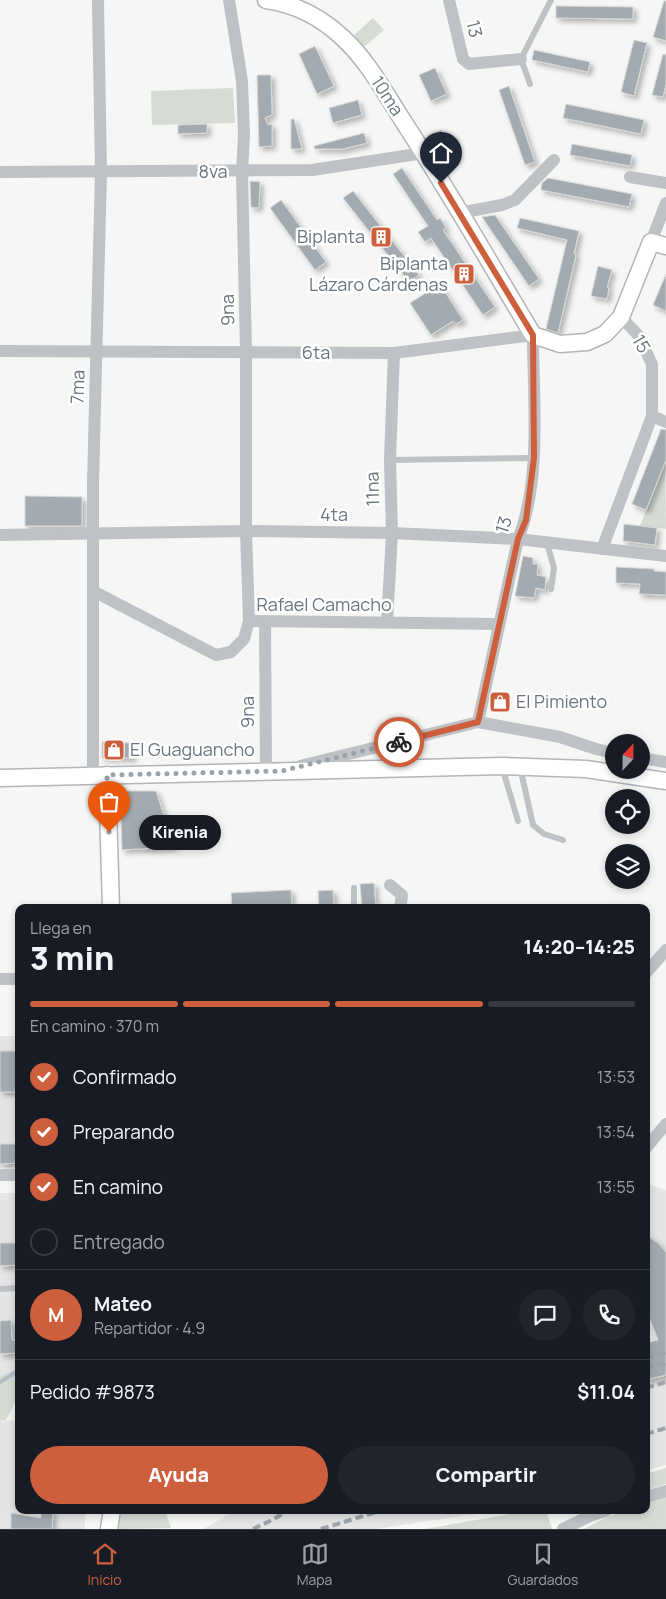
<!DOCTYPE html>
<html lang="es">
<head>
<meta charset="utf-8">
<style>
	:root { --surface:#171b24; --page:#20242c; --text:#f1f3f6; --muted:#9ea1a6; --line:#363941; --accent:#cd5f3d }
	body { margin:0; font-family:Manrope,sans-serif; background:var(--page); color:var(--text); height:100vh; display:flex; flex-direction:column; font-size:19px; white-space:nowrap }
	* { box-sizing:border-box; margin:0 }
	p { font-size:16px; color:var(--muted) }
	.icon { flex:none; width:28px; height:28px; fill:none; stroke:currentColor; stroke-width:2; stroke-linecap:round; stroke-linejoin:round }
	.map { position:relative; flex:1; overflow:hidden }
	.side { position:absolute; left:15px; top:904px; width:635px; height:610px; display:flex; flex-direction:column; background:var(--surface); border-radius:10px; box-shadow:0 2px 8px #0003 }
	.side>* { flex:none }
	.needle { width:32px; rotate:22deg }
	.tools { position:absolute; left:605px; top:734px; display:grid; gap:10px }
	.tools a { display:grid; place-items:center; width:45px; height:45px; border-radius:50%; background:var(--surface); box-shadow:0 2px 8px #0003; font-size:25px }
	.pin { position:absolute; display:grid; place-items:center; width:42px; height:42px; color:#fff; margin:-51px -21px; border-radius:50% 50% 50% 0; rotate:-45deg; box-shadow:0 0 5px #0007 }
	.pin .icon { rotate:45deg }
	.courier { position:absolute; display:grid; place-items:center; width:50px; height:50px; margin:-25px; border:4px solid #cd5f3d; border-radius:50%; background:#fff; color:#222; box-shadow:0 1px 6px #0007 }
	.bubble { position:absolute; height:35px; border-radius:18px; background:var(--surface); box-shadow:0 2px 8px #0003; font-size:16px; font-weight:800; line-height:35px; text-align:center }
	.head em { font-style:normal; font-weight:800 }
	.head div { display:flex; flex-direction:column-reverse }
	.head { display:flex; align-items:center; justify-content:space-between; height:85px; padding:0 15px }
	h1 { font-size:32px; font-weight:800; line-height:38px }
	.bar { display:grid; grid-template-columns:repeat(4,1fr); gap:8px 5px; align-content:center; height:60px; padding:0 15px }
	.bar i { height:6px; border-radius:4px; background:var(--line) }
	.bar .current { background:var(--accent) }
	.bar p { grid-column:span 4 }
	.line { display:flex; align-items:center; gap:12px; padding:0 15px; border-top:1px solid var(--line) }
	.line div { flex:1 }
	.round { display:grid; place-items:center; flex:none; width:52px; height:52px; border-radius:26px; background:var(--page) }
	ol { padding:0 15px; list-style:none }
	li { display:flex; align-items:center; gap:15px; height:55px }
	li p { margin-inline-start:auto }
	li .icon { padding:5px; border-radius:50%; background:var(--accent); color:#fff; stroke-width:4 }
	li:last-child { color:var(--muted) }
	li i { width:28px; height:28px; border:2px solid var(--line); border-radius:50% }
	.primary-button { display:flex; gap:10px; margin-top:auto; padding:10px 15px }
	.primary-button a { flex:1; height:58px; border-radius:30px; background:var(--accent); color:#fff; font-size:20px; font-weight:800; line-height:58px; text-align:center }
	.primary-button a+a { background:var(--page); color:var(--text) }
	.tabs { display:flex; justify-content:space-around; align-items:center; height:70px; border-top:1px solid var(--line); background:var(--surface); font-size:14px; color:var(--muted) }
	.tabs a { display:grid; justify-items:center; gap:2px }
	.tabs .current { color:var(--accent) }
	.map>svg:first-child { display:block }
</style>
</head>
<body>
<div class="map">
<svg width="666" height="1529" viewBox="0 0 666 1529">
	<defs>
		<filter id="shadow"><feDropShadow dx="3.5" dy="3.5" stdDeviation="2.5" flood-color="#0004"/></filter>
	</defs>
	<rect width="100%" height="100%" fill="#f6f6f4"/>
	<g fill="#e4e5e4">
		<path d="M0,1036h19v131l-19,1z"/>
		<path d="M646,1184l20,6v275l-20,5z"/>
		<path d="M0,1193h19v174l-19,9z"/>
		<path d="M0,1420l19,1v89h66v19h-85z"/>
		<path d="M237,1510h263l-124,19h-173z"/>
	</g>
	<g fill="#d6dbd4">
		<path d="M373,18l11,12 -20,17 -10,-12z"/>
		<path d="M233,88l2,35 -83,2 -1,-34z"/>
		<path d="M665,462l1,67 -26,-3z"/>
		<path d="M19,1367v28l-13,25h-6v-44z"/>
		<path d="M666,1468v16l-20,6v-16z"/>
		<path d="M666,1495v34h-82l21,-11 21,-8h20v-7z"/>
		<path d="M121,1510h44l6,18 -52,1z"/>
		<path d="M526,1510h20l6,19h-127l91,-16z"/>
	</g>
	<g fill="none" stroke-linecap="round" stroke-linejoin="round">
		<path stroke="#b5bfc3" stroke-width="4" d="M0,1382l19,-12"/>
	</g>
	<g fill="#a4abb0" stroke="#d8d8d6" filter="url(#shadow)">
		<path d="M664,1h2v40l-13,-4z"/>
		<path d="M556,6l77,1v12l-77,-1z"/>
		<path d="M634,40l13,3 -13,53 -13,-4z"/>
		<path d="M315,46l19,40 -17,8 -18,-40z"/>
		<path d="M534,50l56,12 -2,10 -56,-12z"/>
		<path d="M663,54l3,1v29l-3,13 -11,-2z"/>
		<path d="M435,68l12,26 -16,7 -12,-26z"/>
		<path d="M257,75h14l1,40 -7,3 3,7 4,-1v22l-13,1z"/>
		<path d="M509,86l26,76 -10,3 -26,-75z"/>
		<path d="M358,100l4,15 -29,8 -4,-15z"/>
		<path d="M566,104l78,16 -3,14 -78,-16z"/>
		<path d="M291,119h3l8,30h-11z"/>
		<path d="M207,124v9l-29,1v-9z"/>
		<path d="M441,130l16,28 -12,7 -16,-28z"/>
		<path d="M364,133l3,10 -24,6h-28l-1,-3z"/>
		<path d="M572,144l60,11 -2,11 -60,-11z"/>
		<path d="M402,168l35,52 3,-2 6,10 -3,2 52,77 -12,8 -52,-77 -6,4 -7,-10 10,-6 -35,-52z"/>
		<path d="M548,178l84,16 -3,13 -88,-17 1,-7z"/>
		<path d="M250,181l10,1 -1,26 -8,-1z"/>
		<path d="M353,191l66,84 -10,7 -66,-84z"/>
		<path d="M281,200l45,62 -11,8 -45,-62z"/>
		<path d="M495,215l44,64 -10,7 -47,-69z"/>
		<path d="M520,218l59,13 -5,23 2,1 -18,78 -12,-4 21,-89 -50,-12z"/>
		<path d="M598,266l14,4 -5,17 2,1 -2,11 -16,-3z"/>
		<path d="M666,274v37l-13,-6z"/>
		<path d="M440,284l23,36 -7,4 -3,-3 -22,14 -21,-32z"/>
		<path d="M661,429l5,1v30l-20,50 -14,-6z"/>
		<path d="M25,496l57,1v29h-57z"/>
		<path d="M624,524l33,4 -2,17 -32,-4z"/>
		<path d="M523,556l10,2v6h5l-1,11 9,2 -1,13 -9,-2 -2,10 -19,-2z"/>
		<path d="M616,567l38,2v2l12,1v23l-27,-1 1,-10 -24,-1z"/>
		<path d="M102,742l31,1v15h-31z"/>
		<path d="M120,791h36l18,56 -52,3z"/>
		<path d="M374,883l2,25h-14l-2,-24z"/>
		<path d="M291,890l1,16 -60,2 -1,-15z"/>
		<path d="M333,890l1,18h-15l-1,-17z"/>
		<rect x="0" y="1051" width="19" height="41"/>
		<path d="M0,1144h19v19l-19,1z"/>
		<path d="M646,1235l12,8 8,9v123l-20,5v-37l12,-3 -12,-31z"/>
		<path d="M0,1243h19v22l-19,1z"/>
		<path d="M11,1320l1,20h7v13l-19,1v-33z"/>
		<path d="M41,1510l12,1 -1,18h-41v-16l30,5z"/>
	</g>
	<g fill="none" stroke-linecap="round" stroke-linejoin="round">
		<g stroke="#b1b5b9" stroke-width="19">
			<g id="secondary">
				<path d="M266,0c29,4 56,18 77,38 26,24 43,57 62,86 45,69 86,141 128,211l27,9 27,-2 18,-8 16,-17 30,-75 15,4"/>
				<path d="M107,775l4,133"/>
				<path d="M0,778l502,-12 84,3 80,12"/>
				<path d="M109,1529l3,-19"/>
			</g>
		</g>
		<g stroke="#bec2c5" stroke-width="6">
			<path d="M530,84l-9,-25 30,-59"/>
			<path d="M390,460l144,-2"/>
			<path d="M547,543l7,25 -3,21"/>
			<path d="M502,767l16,54"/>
			<path d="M520,767l13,58 11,9 19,6"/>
			<path d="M354,888v20"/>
			<path d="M0,1289l19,-1"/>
		</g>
		<g stroke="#bec2c5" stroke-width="12">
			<path d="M449,0l14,59 6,5 52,-5"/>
			<path d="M0,172l312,-2 112,-17"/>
			<path d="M630,177l36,6"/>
			<path d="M459,213l43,-8 13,-5 39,-40"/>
			<path d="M651,242l15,-39"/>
			<path d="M0,351l394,2 139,-18c0,63 9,145 -15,204l-40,183"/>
			<path d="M652,416l14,6"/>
			<path d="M0,535l246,-4 146,2 126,6 148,17"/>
			<path d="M602,549l50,-133v-52l-14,-29 -17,-18"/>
			<path d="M93,591l123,64 15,-3 13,-13 5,-18 -3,-90v-178l-4,-181 2,-37 -2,-54 -13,-81"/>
			<path d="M249,621l250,3"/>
			<path d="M265,621l1,151"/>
			<path d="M387,622l5,-89 -2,-73 4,-107"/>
			<path d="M641,758l25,4"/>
			<path d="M300,766l178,-44 82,15 36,12 18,4"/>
			<path d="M93,775v-292l8,-311 -3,-172"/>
			<path d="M390,885l12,10 -2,13"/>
			<path d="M646,973l20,-23"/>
			<path d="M0,979h19"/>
			<path d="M646,1148l20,-24"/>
			<path d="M0,1175h19"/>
			<path d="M646,1497l20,-6"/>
			<path d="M563,1529l27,-13 17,-6"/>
		</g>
		<use href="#secondary" stroke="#fff" stroke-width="16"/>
		<g stroke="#9ea4a9" stroke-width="4" stroke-dasharray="8 4" stroke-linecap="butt">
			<path d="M646,1358l20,-6"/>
			<path d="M646,1369l20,-6"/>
			<path d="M646,1388l20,-6"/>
			<path d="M646,1434l20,-6"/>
			<path d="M253,1529l19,-9 17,-10"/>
			<path d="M321,1529l62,-19"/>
		</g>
	</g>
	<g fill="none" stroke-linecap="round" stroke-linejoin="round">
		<path stroke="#9aa3a9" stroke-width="5" stroke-dasharray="0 9" d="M109,832l-2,-57 175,-4 117,-29"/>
		<path stroke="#cd5f3d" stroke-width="6" d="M399,742l79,-20 40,-183 8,-19 8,-62 -1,-123 -92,-152"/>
	</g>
	<defs>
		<g id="building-square" transform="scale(1.125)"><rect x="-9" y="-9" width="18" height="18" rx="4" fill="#cd5f3d" stroke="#fff"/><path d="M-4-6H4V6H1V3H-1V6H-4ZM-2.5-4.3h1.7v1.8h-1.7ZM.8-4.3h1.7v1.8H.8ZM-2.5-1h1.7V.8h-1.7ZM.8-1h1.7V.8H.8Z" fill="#fff"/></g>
		<g id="shop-square" transform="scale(1.125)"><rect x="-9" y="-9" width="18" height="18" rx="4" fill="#cd5f3d" stroke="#fff"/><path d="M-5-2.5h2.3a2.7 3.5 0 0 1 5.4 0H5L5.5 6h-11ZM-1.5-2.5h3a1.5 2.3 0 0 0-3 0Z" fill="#fff"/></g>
	</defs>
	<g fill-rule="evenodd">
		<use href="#building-square" x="381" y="237"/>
		<use href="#building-square" x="464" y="274"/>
		<use href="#shop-square" x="500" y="702"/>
		<use href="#shop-square" x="114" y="750"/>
	</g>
	<g text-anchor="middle" stroke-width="5" stroke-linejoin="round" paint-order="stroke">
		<g font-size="18" fill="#697681" stroke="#fff">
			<text transform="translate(474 29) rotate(76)" y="6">13</text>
			<text transform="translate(387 96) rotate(57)" y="6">10ma</text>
			<text x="213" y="178">8va</text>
			<text transform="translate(228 310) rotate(-91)" y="6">9na</text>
			<text transform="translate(641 344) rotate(60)" y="6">15</text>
			<text x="316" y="359">6ta</text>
			<text transform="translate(78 387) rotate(-88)" y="6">7ma</text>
			<text transform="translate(373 489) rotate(-92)" y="6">11na</text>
			<text x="334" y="521">4ta</text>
			<text transform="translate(504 525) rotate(-73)" y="6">13</text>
			<text x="324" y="611">Rafael Camacho</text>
			<text transform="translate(248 712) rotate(-90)" y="6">9na</text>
		</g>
		<g font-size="18" fill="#697681" stroke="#fff" text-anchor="end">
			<text x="365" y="243">Biplanta</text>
			<text x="448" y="270">Biplanta<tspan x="448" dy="21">Lázaro Cárdenas</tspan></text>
			<text x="516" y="708" text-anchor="start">El Pimiento</text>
			<text x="130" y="756" text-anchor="start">El Guaguancho</text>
		</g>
	</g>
</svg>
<div class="tools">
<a><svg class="needle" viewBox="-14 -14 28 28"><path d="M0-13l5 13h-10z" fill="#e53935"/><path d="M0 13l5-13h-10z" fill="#9ea1a6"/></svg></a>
<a><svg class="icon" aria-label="locate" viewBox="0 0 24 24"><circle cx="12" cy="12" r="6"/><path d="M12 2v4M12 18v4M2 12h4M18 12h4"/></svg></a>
<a><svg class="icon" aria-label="layers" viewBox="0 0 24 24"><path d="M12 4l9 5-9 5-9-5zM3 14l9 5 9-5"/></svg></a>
</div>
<div class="pin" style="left:109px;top:832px;background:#ea580c"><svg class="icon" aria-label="bag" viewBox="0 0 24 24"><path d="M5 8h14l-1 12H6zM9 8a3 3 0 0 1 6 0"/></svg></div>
<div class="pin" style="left:441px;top:183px;background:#1f2937"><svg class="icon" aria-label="home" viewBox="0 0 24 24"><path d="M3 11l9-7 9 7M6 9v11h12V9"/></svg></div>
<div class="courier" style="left:399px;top:742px"><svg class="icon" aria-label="bike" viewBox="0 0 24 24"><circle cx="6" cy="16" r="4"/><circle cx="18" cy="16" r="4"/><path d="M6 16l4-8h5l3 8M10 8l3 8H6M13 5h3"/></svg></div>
<div class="bubble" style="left:139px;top:815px;width:82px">Kirenia</div>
<section class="side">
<div class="head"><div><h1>3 min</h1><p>Llega en</p></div><em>14:20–14:25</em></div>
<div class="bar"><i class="current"></i><i class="current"></i><i class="current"></i><i></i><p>En camino · 370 m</p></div>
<ol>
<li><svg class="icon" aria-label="check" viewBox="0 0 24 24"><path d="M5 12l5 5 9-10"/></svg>Confirmado<p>13:53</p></li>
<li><svg class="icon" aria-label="check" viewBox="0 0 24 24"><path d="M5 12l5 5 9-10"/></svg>Preparando<p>13:54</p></li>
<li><svg class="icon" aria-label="check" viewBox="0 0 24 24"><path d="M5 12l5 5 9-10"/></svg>En camino<p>13:55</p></li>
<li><i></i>Entregado</li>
</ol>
<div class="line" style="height:90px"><b class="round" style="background:var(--accent);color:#fff">M</b><div><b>Mateo</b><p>Repartidor · 4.9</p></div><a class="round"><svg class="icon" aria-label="chat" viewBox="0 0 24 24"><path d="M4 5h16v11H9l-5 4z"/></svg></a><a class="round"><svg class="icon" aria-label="phone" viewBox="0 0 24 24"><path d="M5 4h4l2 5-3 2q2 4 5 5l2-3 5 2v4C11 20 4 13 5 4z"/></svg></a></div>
<div class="line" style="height:65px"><div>Pedido #9873</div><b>$11.04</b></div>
<div class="primary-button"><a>Ayuda</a><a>Compartir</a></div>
</section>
</div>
<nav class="tabs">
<a class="current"><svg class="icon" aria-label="home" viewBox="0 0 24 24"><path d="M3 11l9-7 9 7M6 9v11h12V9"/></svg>Inicio</a>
<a><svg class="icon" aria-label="map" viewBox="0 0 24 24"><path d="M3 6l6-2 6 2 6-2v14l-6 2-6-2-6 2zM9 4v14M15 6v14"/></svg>Mapa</a>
<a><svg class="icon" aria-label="saved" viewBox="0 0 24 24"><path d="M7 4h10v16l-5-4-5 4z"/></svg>Guardados</a>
</nav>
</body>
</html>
